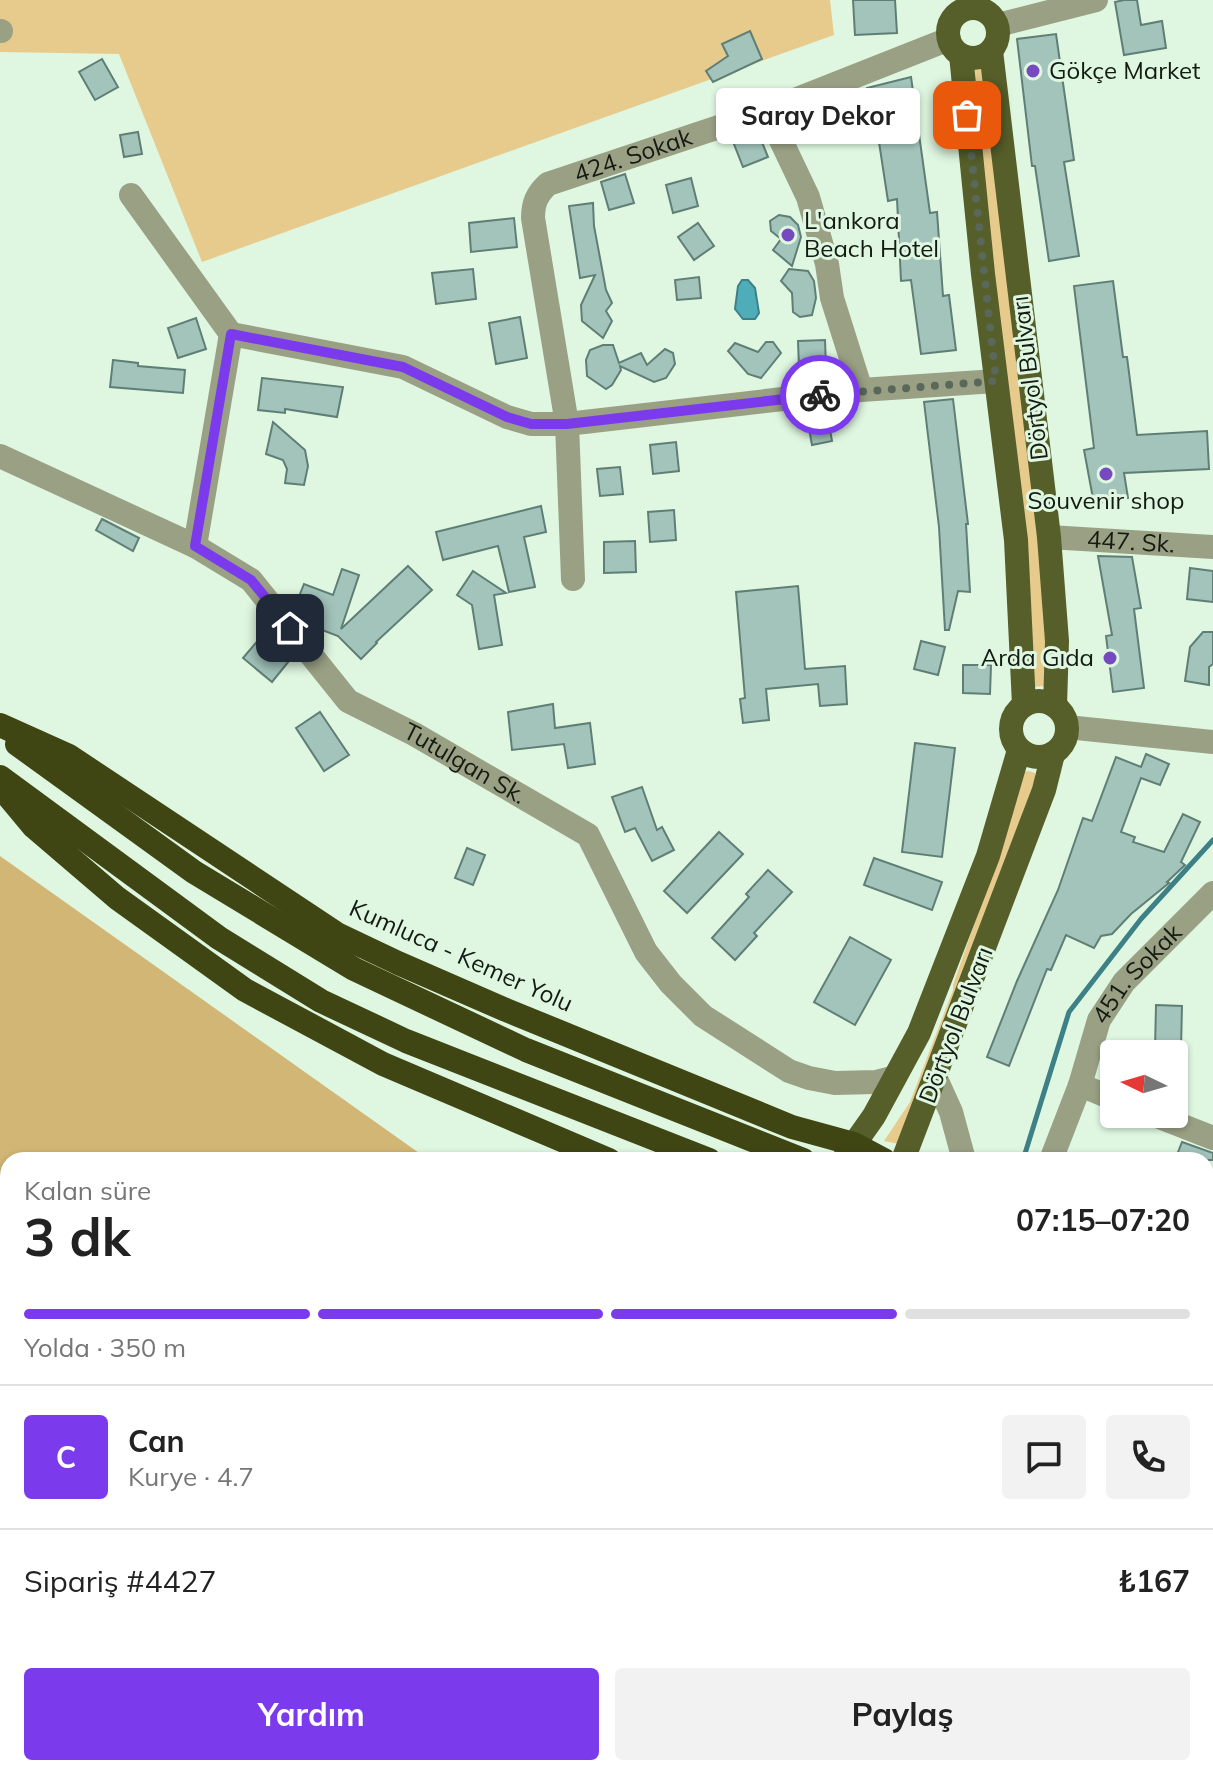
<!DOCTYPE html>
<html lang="tr">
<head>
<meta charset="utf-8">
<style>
	:root { --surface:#fff; --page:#f2f2f2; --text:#222; --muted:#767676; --line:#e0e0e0; --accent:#7c3aed }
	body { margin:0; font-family:Mulish,sans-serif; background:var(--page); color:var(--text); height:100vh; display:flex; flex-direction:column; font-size:30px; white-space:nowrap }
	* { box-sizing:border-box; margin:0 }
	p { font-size:26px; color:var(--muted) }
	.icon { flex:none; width:44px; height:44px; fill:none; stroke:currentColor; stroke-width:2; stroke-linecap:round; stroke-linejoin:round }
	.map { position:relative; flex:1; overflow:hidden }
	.sheet { position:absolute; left:0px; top:1152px; width:1214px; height:624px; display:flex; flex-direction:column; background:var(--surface); border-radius:24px 24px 0 0; box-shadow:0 2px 6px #0004 }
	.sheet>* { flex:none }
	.needle { width:52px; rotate:275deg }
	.buttons { position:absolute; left:1100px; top:1040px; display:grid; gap:16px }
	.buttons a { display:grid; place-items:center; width:88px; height:88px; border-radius:8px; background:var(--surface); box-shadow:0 2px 6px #0004; font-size:40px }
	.pin { position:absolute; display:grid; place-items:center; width:68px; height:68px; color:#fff; margin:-34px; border-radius:16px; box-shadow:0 4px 12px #0006 }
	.courier { position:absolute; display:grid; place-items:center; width:80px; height:80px; margin:-40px; border:6px solid #7c3aed; border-radius:50%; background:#fff; color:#222; box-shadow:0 2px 10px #0007 }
	.bubble { position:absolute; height:56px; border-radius:8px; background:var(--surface); box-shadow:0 2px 6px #0004; font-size:26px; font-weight:700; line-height:56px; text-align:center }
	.summary em { font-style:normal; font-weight:700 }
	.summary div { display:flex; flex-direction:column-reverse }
	.summary { display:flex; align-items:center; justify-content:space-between; height:136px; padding:0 24px }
	h1 { font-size:52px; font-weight:700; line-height:60px }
	.bar { display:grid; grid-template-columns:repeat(4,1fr); gap:12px 8px; align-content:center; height:96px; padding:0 24px }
	.bar i { height:10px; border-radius:6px; background:var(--line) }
	.bar .current { background:var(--accent) }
	.bar p { grid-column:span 4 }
	.line { display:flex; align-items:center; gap:20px; padding:0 24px; border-top:2px solid var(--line) }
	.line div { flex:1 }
	.round { display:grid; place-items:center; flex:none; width:84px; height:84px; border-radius:8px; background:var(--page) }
	.cta { display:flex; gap:16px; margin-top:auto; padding:16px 24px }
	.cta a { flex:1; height:92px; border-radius:8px; background:var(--accent); color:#fff; font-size:32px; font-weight:700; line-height:92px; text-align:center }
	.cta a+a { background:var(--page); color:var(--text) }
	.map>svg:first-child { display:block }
</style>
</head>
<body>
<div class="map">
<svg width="1213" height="1776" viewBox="0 0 1213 1776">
	<rect width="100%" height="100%" fill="#dff7e1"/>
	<g fill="#e7cb8d">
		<path d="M0,0h830l4,35 -632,227 -83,-208 -119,-2z"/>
		<path d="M981,64l57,471 9,108 -2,43 -14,1 -65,-621z"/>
		<path d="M1029,771l6,2v7l-136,364 -15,-3 26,-39 43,-112v-5l57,-163 10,-50z"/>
	</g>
	<path fill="#d2b675" d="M0,856l429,304h-421v608h242l-9,8h-241z"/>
	<path fill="#4fadb9" stroke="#3d8187" stroke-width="2" d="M742,280h6l7,8 4,25 -4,6h-12l-8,-10 3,-23z"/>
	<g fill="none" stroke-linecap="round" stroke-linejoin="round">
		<path stroke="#3d8187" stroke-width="5" d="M1023,1160l46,-148 72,-93 72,-79"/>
	</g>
	<g fill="#a2c4bb" stroke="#5f7f76" stroke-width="2">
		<path d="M853,0h42l2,33 -42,2z"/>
		<path d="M1124,0h13l4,25 21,-4 4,27 -42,7 -9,-53z"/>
		<path d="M750,31l12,28 -49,23 -7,-11 22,-15 -6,-12z"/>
		<path d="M1056,34l18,126 -10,2 15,94 -30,5 -14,-95h-3l-15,-127z"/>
		<path d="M102,59l16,28 -23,13 -16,-28z"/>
		<path d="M911,77l19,136 7,-1 6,84 6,-1 7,55 -35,4 -10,-74 -10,1 -4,-82 -9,2 -11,-72h-3l-7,-41z"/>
		<path d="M757,130l11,27 -25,10 -11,-28z"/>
		<path d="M138,132l4,22 -18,3 -4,-22z"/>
		<path d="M625,174l9,29 -25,7 -8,-28z"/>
		<path d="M691,178l7,28 -25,7 -7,-28z"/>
		<path d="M593,203l1,23 12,64 6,13 -6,8 6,10 -9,17 -21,-17 -1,-16 14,-30 -15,3 -11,-72z"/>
		<path d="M779,215l11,2 8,8 3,12 -9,29 -19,-16 8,-11 -10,-8 -1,-10z"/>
		<path d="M514,218l3,29 -46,5 -2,-29z"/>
		<path d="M698,223l16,23 -20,14 -16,-23z"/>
		<path d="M473,269l3,30 -40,5 -4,-31z"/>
		<path d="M789,269l19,2 6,10 2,17 -4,17 -12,2 -7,-5 -1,-19 -11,-12z"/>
		<path d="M699,277l2,21 -24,2 -2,-20z"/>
		<path d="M1113,281l10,76h4l10,78 70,-4 2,38 -85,4 4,25 -34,6 -10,-54 10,-2 -20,-162z"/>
		<path d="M520,317l7,41 -31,6 -7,-41z"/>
		<path d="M196,318l10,31 -28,9 -10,-30z"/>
		<path d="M825,340l1,27 -27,1 -1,-27z"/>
		<path d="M766,342h7l8,11 -20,25 -13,-4 -20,-23 7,-8 23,9z"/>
		<path d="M603,345h10l6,18 22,-10 6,12 18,-16 8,4 2,11 -9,14 -12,4 -34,-16 1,4 -9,15 -6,4 -19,-13 -1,-16 4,-10z"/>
		<path d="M113,360l25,3v3l47,4 -2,23 -73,-6z"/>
		<path d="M262,378l81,9 -6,30 -52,-8v4l-27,-3z"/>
		<path d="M953,399l15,125h-2l4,68 -12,-1 -9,39h-4l-6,-103 -15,-125z"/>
		<path d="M827,413l5,28 -20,4 -5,-28z"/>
		<path d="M273,422l32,28 3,16 -4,19 -19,-2 2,-14 -4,-9 -17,-6z"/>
		<path d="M676,442l3,29 -26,3 -3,-29z"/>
		<path d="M620,467l3,27 -23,2 -3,-27z"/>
		<path d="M541,506l5,26 -22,5 11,50 -26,5 -11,-46 -55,14 -7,-28z"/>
		<path d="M674,510l2,30 -26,2 -2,-30z"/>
		<path d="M102,519l37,19 -6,13 -37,-21z"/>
		<path d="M635,541l1,31 -32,1v-31z"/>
		<path d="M1098,556l34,1 9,51 -7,1 10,79 -31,4 -7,-56 6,-1z"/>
		<path d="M408,566l24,24 -56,52 1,1 -16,16 -23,-23 -29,-11 8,-19 -19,-7 6,-15 29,11 9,-26 17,6 -18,54z"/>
		<path d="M1190,568l23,3v31l-26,-3z"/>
		<path d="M473,571l33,22 -12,2 8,50 -23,4 -7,-44 -15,-10z"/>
		<path d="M798,586l7,83 40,-3 2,38 -27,2 -2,-22 -52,5 3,31 -26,3 -3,-24 5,-1 -9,-106z"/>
		<path d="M266,631l27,25 -21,26 -29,-24z"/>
		<path d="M1203,632h10v32l-4,3v18l-24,-4 5,-34z"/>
		<path d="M921,641l24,6 -7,28 -24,-6z"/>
		<path d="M963,665h28l-1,29 -27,-1z"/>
		<path d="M553,704l2,24 35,-5 5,41 -27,4 -4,-24 -52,6 -4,-38z"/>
		<path d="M320,712l29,43 -25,16 -28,-43z"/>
		<path d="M915,743l40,5 -13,109 -40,-5z"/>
		<path d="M1146,754l23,10 -9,21 -19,-7 -20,54 14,5 -2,5 31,10 19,-38 17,8 -19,40 4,3 -18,17 2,1 -38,31 -19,20 -11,2 -7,12 -28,-13 -15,35 -4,-1 -38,97 -22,-9 30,-76 41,-91 25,-72 9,3 24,-64 25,10z"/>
		<path d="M642,787l15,43 5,-3 12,23 -22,11 -17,-33 -10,4 -13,-35z"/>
		<path d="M719,832l24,22 -56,59 -23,-22z"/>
		<path d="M467,848l18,7 -12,30 -18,-7z"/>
		<path d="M874,858l68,24 -10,28 -68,-25z"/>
		<path d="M768,870l24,22 -38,41 3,3 -22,24 -23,-22 37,-41 -3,-3z"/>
		<path d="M850,937l41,23 -36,65 -41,-23z"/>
		<path d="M1156,1005l26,1 -1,43 -26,-1z"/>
		<path d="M1182,1142l31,11v7h-38z"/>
	</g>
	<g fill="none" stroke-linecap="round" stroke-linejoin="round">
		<g stroke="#9aa084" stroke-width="24">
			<path d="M998,25l98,-25"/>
			<path d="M0,31h1"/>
			<path d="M767,111l41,86 19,67 5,34 29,92"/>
			<path d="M131,195l100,139 172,33 104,50 24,7h36l294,-34 135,-9"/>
			<path id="s1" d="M0,456l195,90 56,34 97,121 66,33 174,101 58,117 25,32 32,32 86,55 20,7 26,5 41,-1 19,-5"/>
			<path id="s2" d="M1049,537l164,10"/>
			<path d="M195,546l36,-212"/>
			<path id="s3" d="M573,579l-6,-155 -34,-206c0,-15 4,-24 15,-34l219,-73 182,-72"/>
			<path d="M1067,727l146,15"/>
			<path d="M936,1079l15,33 13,48"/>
			<path d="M1080,1085l34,14"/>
			<path d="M1152,1114l61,24"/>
			<path id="s4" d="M1051,1160l29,-75 19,-65 25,-38 89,-89"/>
			<path d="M1206,1418l7,3"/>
			<path d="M376,1768l14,8"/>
			<path d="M563,1776l3,-8"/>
			<path d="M596,1776l4,-8"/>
			<path d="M941,1776l5,-8"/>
		</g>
		<g stroke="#565e29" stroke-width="24">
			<circle cx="973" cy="33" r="25"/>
			<path d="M991,51l58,486 8,104 -2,65"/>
			<path d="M961,55l22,219 33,266 8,165"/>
			<circle cx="1039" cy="729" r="28"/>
			<path d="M843,1160l31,-44 45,-83 69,-177 31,-106"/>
			<path d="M903,1160l141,-370 9,-36"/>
		</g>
		<g stroke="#3f4614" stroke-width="24">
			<path d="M0,725l69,31 268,178 61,29 108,47 286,117 62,17 30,16"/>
			<path d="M17,744l177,128 160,97 172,81 277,110"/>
			<path d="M0,777l219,161 102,63 85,40 303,119"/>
			<path d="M4,791l30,36 83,71 128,92 138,74 226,96"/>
			<path d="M1206,1293l7,3"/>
			<path d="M1206,1321l7,2"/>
			<path d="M1206,1360l7,2"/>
			<path d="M1206,1394l7,3"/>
		</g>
	</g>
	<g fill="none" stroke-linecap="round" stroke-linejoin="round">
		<path stroke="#5a685b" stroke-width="8" stroke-dasharray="0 14.4" d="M820,395l176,-14 -29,-266"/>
		<path stroke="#7c3aed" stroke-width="10" d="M290,628l-39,-48 -56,-34 36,-212 172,33 104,50 24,7h36l253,-29"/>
	</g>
	<g fill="#7649c1" stroke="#dff7e1" stroke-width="3">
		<circle cx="1033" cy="71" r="8"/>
		<circle cx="788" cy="235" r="8"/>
		<circle cx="1106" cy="474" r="8"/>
		<circle cx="1110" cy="658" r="8"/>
	</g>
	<g text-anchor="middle" stroke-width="6" stroke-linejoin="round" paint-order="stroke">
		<g font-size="24" fill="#131b13" stroke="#dff7e1" text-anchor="start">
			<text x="1049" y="79">Gökçe Market</text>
			<text x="804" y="229">L'ankora<tspan x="804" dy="28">Beach Hotel</tspan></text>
			<text x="1106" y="509" text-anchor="middle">Souvenir shop</text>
			<text x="1094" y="666" text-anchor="end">Arda Gıda</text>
		</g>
		<g font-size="24" fill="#131b13" stroke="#dff7e1">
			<text dy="8" stroke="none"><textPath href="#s3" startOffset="492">424. Sokak</textPath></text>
			<text transform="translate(1030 378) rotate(-97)" y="8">Dörtyol Bulvarı</text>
			<text dy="8" stroke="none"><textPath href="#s2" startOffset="82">447. Sk.</textPath></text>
			<text dy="8" stroke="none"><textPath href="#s1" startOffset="568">Tutulgan Sk.</textPath></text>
			<text transform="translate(461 956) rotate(24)" y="8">Kumluca - Kemer Yolu</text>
			<text dy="8" stroke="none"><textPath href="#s4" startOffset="208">451. Sokak</textPath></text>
			<text transform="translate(956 1025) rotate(-69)" y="8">Dörtyol Bulvarı</text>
		</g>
	</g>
</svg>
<div class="buttons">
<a><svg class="needle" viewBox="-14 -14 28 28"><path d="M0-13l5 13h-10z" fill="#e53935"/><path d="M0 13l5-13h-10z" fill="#767676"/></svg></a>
</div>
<div class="pin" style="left:967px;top:115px;background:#ea580c"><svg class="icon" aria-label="bag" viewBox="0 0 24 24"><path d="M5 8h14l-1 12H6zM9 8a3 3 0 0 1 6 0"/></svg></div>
<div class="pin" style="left:290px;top:628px;background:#1f2937"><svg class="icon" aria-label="home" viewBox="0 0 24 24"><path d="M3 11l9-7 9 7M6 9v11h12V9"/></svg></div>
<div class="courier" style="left:820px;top:395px"><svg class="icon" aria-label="bike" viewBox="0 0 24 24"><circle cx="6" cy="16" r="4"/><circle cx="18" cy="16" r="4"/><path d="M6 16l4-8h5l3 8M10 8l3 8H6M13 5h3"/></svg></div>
<div class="bubble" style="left:716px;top:88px;width:204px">Saray Dekor</div>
<section class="sheet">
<div class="summary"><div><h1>3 dk</h1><p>Kalan süre</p></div><em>07:15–07:20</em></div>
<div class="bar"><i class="current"></i><i class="current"></i><i class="current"></i><i></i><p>Yolda · 350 m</p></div>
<div class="line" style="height:144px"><b class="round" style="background:var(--accent);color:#fff">C</b><div><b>Can</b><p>Kurye · 4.7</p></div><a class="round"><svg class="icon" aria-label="chat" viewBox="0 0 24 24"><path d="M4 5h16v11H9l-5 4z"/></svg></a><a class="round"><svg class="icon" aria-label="phone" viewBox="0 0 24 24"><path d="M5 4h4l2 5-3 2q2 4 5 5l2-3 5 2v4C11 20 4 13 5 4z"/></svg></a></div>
<div class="line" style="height:104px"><div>Sipariş #4427</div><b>₺167</b></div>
<div class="cta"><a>Yardım</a><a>Paylaş</a></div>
</section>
</div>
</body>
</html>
